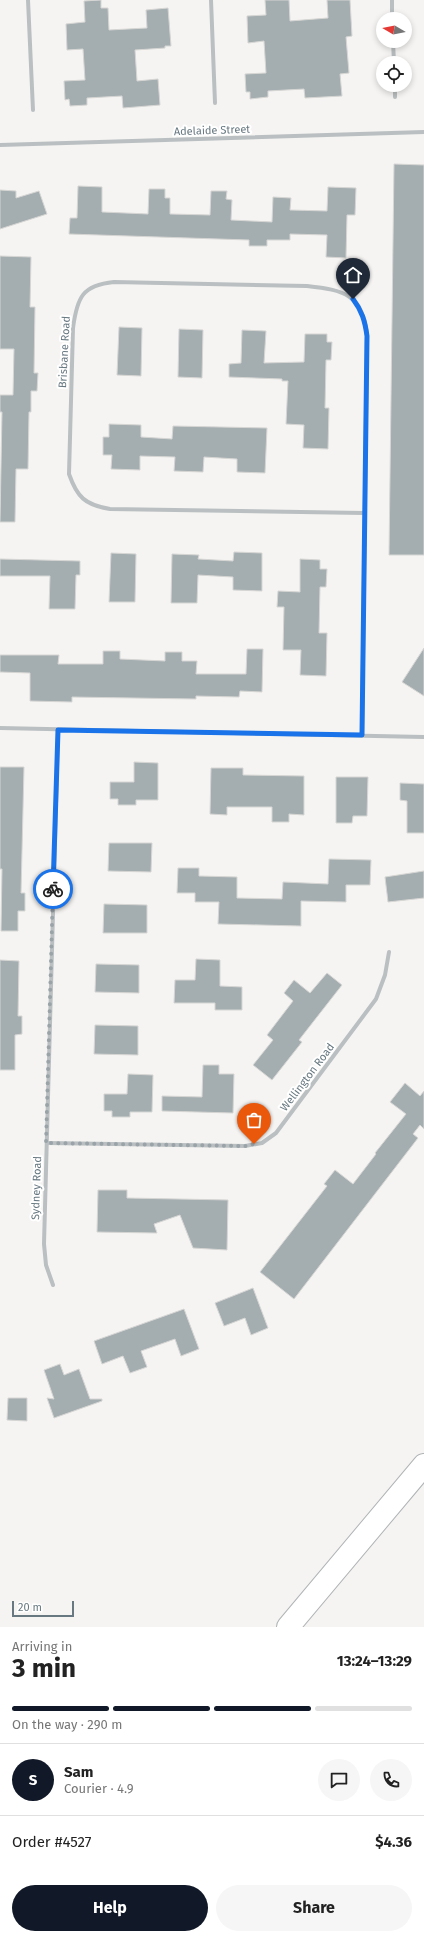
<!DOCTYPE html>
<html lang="en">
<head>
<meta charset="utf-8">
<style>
	:root { --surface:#fff; --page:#f6f6f6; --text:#222; --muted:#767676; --line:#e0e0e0; --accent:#111827 }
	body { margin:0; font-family:"Fira Sans",sans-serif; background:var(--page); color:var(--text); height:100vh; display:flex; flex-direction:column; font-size:15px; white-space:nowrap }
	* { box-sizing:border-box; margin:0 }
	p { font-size:13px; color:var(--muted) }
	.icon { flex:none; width:22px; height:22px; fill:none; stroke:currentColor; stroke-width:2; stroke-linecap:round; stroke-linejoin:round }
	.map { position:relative; height:1627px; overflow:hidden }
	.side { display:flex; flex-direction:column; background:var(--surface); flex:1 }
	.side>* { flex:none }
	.needle { width:26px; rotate:280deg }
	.fabs { position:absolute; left:376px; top:12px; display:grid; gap:8px }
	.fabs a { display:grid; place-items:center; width:36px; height:36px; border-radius:50%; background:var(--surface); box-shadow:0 2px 6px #0003; font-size:20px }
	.scale { position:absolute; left:12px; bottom:10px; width:62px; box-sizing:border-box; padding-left:4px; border:2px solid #677880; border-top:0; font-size:11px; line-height:14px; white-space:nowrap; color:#677880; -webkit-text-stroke:3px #fff; paint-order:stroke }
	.pin { position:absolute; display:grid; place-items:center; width:34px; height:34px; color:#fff; margin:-41px -17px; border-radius:50% 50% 50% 0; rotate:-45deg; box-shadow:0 0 4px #0007 }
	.pin .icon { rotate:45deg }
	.courier { position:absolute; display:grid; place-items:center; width:40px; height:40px; margin:-20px; border:3px solid #1a73e8; border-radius:50%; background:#fff; color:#222; box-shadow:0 1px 5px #0007 }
	.head em { font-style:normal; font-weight:700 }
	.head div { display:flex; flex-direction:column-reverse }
	.head { display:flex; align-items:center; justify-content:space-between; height:68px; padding:0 12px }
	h1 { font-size:26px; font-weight:700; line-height:30px }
	.bar { display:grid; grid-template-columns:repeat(4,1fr); gap:6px 4px; align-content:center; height:48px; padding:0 12px }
	.bar i { height:5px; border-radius:3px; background:var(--line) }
	.bar .active { background:var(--accent) }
	.bar p { grid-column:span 4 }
	.line { display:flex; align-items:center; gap:10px; padding:0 12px; border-top:1px solid var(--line) }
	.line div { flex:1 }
	.round { display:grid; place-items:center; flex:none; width:42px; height:42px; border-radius:21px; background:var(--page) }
	.button { display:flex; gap:8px; margin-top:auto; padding:8px 12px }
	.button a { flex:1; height:46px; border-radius:24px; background:var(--accent); color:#fff; font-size:16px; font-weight:700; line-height:46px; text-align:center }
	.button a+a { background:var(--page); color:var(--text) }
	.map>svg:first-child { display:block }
</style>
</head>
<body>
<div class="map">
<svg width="424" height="1627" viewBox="0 0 424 1627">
	<rect width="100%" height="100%" fill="#f5f4f2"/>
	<g fill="#a4adb0" stroke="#d6d6d4">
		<path d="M101,0v8h7l1,22 38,-2 -1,-18 22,-2 3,38h-6v2l-30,2 2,31 21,-2 2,26 -37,3 -1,-12 -35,2v7l-17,1 -1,-7 -4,1 -1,-19 21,-1 -2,-31 -16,1 -1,-26 19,-2 -1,-21z"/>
		<path d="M265,0h24l1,21 38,-3 -1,-18h23l2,36 -6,1 3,36 -9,1 2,22 -37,2 -1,-9 -36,2v6l-18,2v-7h-4l-1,-18 21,-1 -2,-32 -16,2 -1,-27 19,-1z"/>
		<path d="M394,164l30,1v390h-35z"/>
		<path d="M78,186l24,1v25l46,2 1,-25h16v9h5v16l40,1 1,-24h16l-1,8 6,1 -1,20 41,2 1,-25 18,1 -1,12 37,1 1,-24 28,1 -1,27h-8l-1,43 -20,-1 1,-22 -37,-1v6h-23v6h-18v-6l-180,-6 1,-16h7z"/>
		<path d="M0,190l16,1v7l23,-7 8,23 -47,15z"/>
		<path d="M0,256l31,1 -1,50h5l-1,66h4l-1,18h-6v21h-2l-1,57h-12l-1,53h-15l2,-110h-2v-17h13l1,-46h-14z"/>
		<path d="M119,327l23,1 -1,48 -24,-1z"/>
		<path d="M179,329l24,1 -1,48 -24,-1z"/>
		<path d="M242,330l24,1 -2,32 40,-1 1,-28h22v8h5l-1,18h-5l-1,48h4l-1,41 -25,-1 1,-23 -18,-1 2,-43h-6v-2l-53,-2v-13l12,-1z"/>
		<path d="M109,424l32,1v12l31,2 1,-13 94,2 -2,45 -28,-1v-13l-33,-2 -1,15 -29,-1 1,-14 -35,-1v14l-29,-1 1,-14h-9v-18h6z"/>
		<path d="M234,552l28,1v38l-29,-1v-13l-35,-2 -1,28h-26l1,-49 27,1 -1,4 35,2z"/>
		<path d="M111,553l25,1 -1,48h-26z"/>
		<path d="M0,559l80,2v14h-4l-1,34h-26l1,-33h-50z"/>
		<path d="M300,559l20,1v9h7l-1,18h-6l-1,46h8l-1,43 -26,-1 1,-25h-18l1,-43h-7l1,-16 22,1z"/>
		<path d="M424,648v48l-22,-14z"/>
		<path d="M247,649h16l-1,43 -22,-1 -1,6 -43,-1v3l-124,-2v5l-42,-1v-28l-30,-1v-17h59l-1,9h45v-13h17v8l45,2v-9h17v9h15l-1,13h50z"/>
		<path d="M134,762l24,1v37h-22v5h-18v-6h-8v-17h24z"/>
		<path d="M0,767h24l-3,126h4v18h-7v20h-17l1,-62h-2z"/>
		<path d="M211,768h32v7l61,1v39l-15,-1v8h-17v-15h-45v8l-17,-1z"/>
		<path d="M336,777h32l-1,39h-14l-1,7h-16z"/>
		<path d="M400,783l24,1v49h-17v-32l-7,-1z"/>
		<path d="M109,843h43l-1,29 -43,-1z"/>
		<path d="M329,859l42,1 -1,25h-24v17l-45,-1v25l-83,-2 1,-22h-24v-9h-18l1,-25h21v8l38,1v21l45,1 1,-17 45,2z"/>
		<path d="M424,871v27l-36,4 -3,-25z"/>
		<path d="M104,904l43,1v28h-44z"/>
		<path d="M196,959l24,1v26l22,1v23h-27v-7h-41l1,-23h20z"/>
		<path d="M0,960l19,1 -1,55h4v18l-7,1v35h-15z"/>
		<path d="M96,964l43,1v28l-44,-1z"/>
		<path d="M327,973l15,12 -43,55 3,2 -30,38 -19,-15 20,-25 -6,-5 26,-34 -9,-8 10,-13 16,13z"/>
		<path d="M95,1025l43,1v29l-44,-1z"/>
		<path d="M203,1065h16v9h15l-1,39 -71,-2v-15l40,1z"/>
		<path d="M128,1074l25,1 -1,37h-22v5h-18v-6h-8v-17h23z"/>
		<path d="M405,1083l15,13 4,-5v38l-4,-4 -7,9 5,4 -124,161 -34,-27 67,-86 -3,-2 11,-14 18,14 23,-30 -1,-1 31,-39 -16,-12z"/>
		<path d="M98,1190h29v8l101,2 -1,50 -34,-2 -13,-33 -26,9 3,9 -60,-1z"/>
		<path d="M253,1288l15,40 -17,7 -6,-17 -21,8 -9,-23z"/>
		<path d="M184,1309l15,40 -18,7 -6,-17 -34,12 6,16 -17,6 -7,-17 -21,8 -8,-23z"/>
		<path d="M60,1364l4,11 15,-6 11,30h12v2l-48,17 -7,-20 7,1 -10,-29z"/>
		<path d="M8,1398h19v23l-20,-1z"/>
	</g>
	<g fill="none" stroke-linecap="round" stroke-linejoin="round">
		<g stroke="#b0b4b6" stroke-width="24">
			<path id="highway" d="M288,1627l136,-162"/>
		</g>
		<g stroke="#babfc1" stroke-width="4">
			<path d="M28,0l5,110"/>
			<path d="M211,0l4,103"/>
			<path d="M392,0v19"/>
			<path d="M393,41l1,22"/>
			<path d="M395,85v12"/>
			<path d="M0,145l424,-13"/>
			<path d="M0,728l424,9"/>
			<path d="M362,735l5,-399c-4,-42 -23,-46 -60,-50l-193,-4c-32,3 -37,16 -41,46l-4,146c8,23 16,31 41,35l254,4"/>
			<path d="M47,1143l198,3 17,-3 14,-10 100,-134 9,-24 4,-23"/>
			<path d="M53,1285l-7,-20 -2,-21 14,-514"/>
		</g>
		<use href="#highway" stroke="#fff" stroke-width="22"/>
	</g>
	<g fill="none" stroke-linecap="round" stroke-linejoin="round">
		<path stroke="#99a3a8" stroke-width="4" stroke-dasharray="0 7.2" d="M53,889l-7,254 199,3 9,-2"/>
		<path stroke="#1a73e8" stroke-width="5" d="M53,889l5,-159 304,5 5,-399c-2,-15 -5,-25 -14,-37"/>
	</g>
	<g text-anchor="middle" stroke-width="4" stroke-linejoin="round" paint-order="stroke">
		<g font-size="11" fill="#677880" stroke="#fff">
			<text transform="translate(212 130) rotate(-2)" y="4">Adelaide Street</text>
			<text transform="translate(64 352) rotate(-87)" y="4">Brisbane Road</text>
			<text transform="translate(307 1077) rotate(-53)" y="4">Wellington Road</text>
			<text transform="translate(36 1188) rotate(-88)" y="4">Sydney Road</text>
		</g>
	</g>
</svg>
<div class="fabs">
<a><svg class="needle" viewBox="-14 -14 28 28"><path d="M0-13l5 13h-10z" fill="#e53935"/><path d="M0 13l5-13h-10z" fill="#767676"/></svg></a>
<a><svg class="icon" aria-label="locate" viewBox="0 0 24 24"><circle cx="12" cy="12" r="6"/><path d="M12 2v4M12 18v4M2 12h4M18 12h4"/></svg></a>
</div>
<div class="scale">20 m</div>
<div class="pin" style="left:254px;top:1144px;background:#ea580c"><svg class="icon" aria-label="bag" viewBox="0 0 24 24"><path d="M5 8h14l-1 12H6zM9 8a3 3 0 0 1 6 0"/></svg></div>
<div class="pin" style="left:353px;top:299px;background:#1f2937"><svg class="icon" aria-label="home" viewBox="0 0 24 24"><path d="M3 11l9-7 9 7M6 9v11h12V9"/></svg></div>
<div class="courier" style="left:53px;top:889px"><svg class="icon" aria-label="bike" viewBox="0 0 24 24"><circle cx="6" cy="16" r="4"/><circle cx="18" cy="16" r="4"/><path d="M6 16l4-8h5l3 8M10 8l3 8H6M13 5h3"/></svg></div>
</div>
<section class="side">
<div class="head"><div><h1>3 min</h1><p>Arriving in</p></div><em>13:24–13:29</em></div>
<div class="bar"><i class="active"></i><i class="active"></i><i class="active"></i><i></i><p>On the way · 290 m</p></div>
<div class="line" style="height:72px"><b class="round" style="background:var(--accent);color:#fff">S</b><div><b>Sam</b><p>Courier · 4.9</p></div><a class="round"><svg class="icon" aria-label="chat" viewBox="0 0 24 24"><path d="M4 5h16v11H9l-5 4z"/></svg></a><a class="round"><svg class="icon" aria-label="phone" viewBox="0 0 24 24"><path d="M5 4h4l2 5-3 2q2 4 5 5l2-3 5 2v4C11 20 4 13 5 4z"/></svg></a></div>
<div class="line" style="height:52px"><div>Order #4527</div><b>$4.36</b></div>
<div class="button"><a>Help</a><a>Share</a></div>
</section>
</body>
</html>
